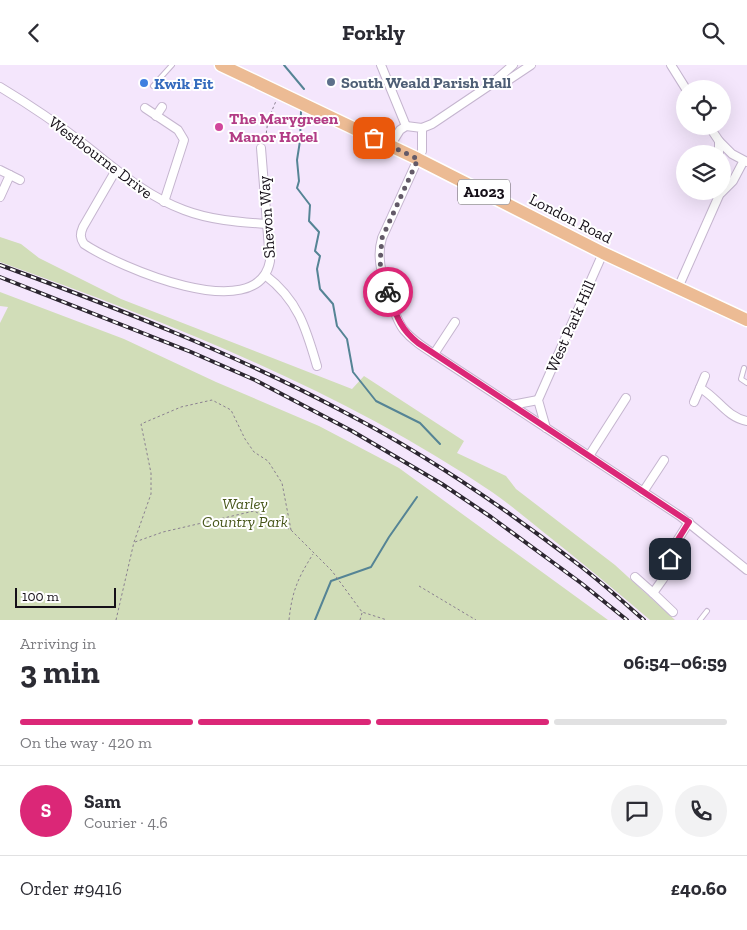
<!DOCTYPE html>
<html lang="en">
<head>
<meta charset="utf-8">
<style>
	:root { --surface:#fff; --page:#f2f2f3; --text:#2b2b33; --muted:#7c7c81; --line:#e1e1e2; --accent:#db2777 }
	body { margin:0; font-family:"Zilla Slab",serif; background:var(--page); color:var(--text); height:100vh; display:flex; flex-direction:column; font-size:19px; white-space:nowrap }
	* { box-sizing:border-box; margin:0 }
	p { font-size:16px; color:var(--muted) }
	.icon { flex:none; width:28px; height:28px; fill:none; stroke:currentColor; stroke-width:2; stroke-linecap:round; stroke-linejoin:round }
	.map { position:relative; height:555px; overflow:hidden }
	.side { display:flex; flex-direction:column; background:var(--surface); flex:1 }
	.side>* { flex:none }
	.fabs { position:absolute; left:676px; top:15px; display:grid; gap:10px }
	.fabs a { display:grid; place-items:center; width:55px; height:55px; border-radius:50%; background:var(--surface); box-shadow:0 5px 20px #0002; font-size:25px }
	.scale { position:absolute; left:15px; bottom:12px; width:101px; box-sizing:border-box; padding-left:5px; border:2px solid #150f18; border-top:0; font-size:14px; line-height:18px; white-space:nowrap; color:#150f18; -webkit-text-stroke:4px #fff; paint-order:stroke }
	.pin { position:absolute; display:grid; place-items:center; width:42px; height:42px; color:#fff; margin:-21px; border-radius:10px; box-shadow:0 2px 8px #0006 }
	.courier { position:absolute; display:grid; place-items:center; width:50px; height:50px; margin:-25px; border:4px solid #db2777; border-radius:50%; background:#fff; color:#222; box-shadow:0 1px 6px #0007 }
	.headline em { font-style:normal; font-weight:700 }
	.headline div { display:flex; flex-direction:column-reverse }
	.headline { display:flex; align-items:center; justify-content:space-between; height:85px; padding:0 20px }
	h1 { font-size:32px; font-weight:700; line-height:38px }
	.bar { display:grid; grid-template-columns:repeat(4,1fr); gap:8px 5px; align-content:center; height:60px; padding:0 20px }
	.bar i { height:6px; border-radius:4px; background:var(--line) }
	.bar .on { background:var(--accent) }
	.bar p { grid-column:span 4 }
	.line { display:flex; align-items:center; gap:12px; padding:0 20px; border-top:1px solid var(--line) }
	.line div { flex:1 }
	.round { display:grid; place-items:center; flex:none; width:52px; height:52px; border-radius:26px; background:var(--page) }
	header { display:flex; justify-content:space-between; align-items:center; height:65px; padding:0 20px; background:var(--surface); font-size:22px; font-weight:700 }
	.map>svg:first-child { display:block }
</style>
</head>
<body>
<header><svg class="icon" aria-label="back" viewBox="0 0 24 24"><path d="M15 5l-7 7 7 7"/></svg>Forkly<svg class="icon" aria-label="search" viewBox="0 0 24 24"><circle cx="10" cy="10" r="6"/><path d="M15 15l6 6"/></svg></header>
<div class="map">
<svg width="747" height="555" viewBox="0 0 747 555">
	<rect width="100%" height="100%" fill="#f4e6fc"/>
	<g fill="#d1ddb8">
		<path d="M0,172l21,7 18,14 82,41 231,90 12,-13 100,65 -7,12 49,23 10,13 99,76 60,55h-25c-35,-30 -71,-60 -108,-89 -16,-13 -33,-27 -50,-39 -151,-102 -322,-169 -492,-230z"/>
		<path d="M0,227l124,47 92,43 103,44 80,42 209,152h-608v-297l8,-16 -8,-1z"/>
	</g>
	<g fill="none" stroke-linecap="round" stroke-linejoin="round">
		<g stroke="#558495" stroke-width="2">
			<path d="M284,0l20,24"/>
			<path d="M301,46l-1,30 -3,19 2,21 -2,7 13,17 -1,16 10,11 -4,19 5,5 -3,13 3,20 13,15 4,22 10,13 6,33 23,29 44,22 20,21"/>
			<path d="M315,555l16,-39 40,-14 18,-30 28,-40"/>
		</g>
		<g stroke="#c5b5cf" stroke-width="6">
			<g id="service">
				<path d="M153,21l19,-21"/>
				<path d="M744,303l-3,11 6,4"/>
				<path d="M700,555l7,-9"/>
			</g>
		</g>
		<g stroke="#c5b5cf" stroke-width="10">
			<g id="minor">
				<path d="M381,0l25,61 -6,4 -10,16"/>
				<path d="M671,0l15,24"/>
				<path d="M492,19l18,-5 21,-14"/>
				<path d="M0,22c30,18 58,37 85,58 32,25 61,51 99,65 26,10 54,12 82,14"/>
				<path d="M145,43l33,22 6,10 -20,62"/>
				<path d="M156,51l6,-9"/>
				<path d="M406,61l16,2v23"/>
				<path d="M709,61l10,15v13"/>
				<path d="M422,63l10,-4 58,-39 23,-20"/>
				<path d="M719,76l13,13 15,8"/>
				<path d="M418,94l-36,79c-2,7 -3,15 -2,23 1,14 15,58 24,69 8,10 19,17 30,24l246,162 67,54"/>
				<path d="M0,105l10,5 -10,22"/>
				<path d="M116,105l-33,57c-3,7 -3,11 1,17 33,22 174,84 186,17l-9,-113"/>
				<path d="M10,110l10,5"/>
				<path d="M721,128l12,-12 10,-19"/>
				<path d="M265,210c33,25 41,53 52,91"/>
				<path d="M678,223l43,-97"/>
				<path d="M434,289l21,-32"/>
				<path d="M705,311l-5,12c18,10 26,29 47,33"/>
				<path d="M694,337l6,-14"/>
				<path d="M512,340l26,-5"/>
				<path d="M546,363l-8,-28 65,-147"/>
				<path d="M589,391l37,-58"/>
				<path d="M643,427l21,-32"/>
				<path d="M635,512l18,16"/>
				<path d="M673,547l-20,-19 10,-14 14,-38 12,-19"/>
			</g>
		</g>
		<g stroke="#fff" stroke-width="15">
			<path id="primary" d="M221,0l197,94 185,94 144,67"/>
		</g>
		<g stroke="#8a8090" stroke-width="1" stroke-dasharray="2.5 2.5" stroke-linecap="butt">
			<path d="M265,78l3,-23 8,-19"/>
			<path d="M135,477l28,-10 91,-21 37,19 41,41 30,41 25,8"/>
			<path d="M419,521l57,34"/>
			<path d="M116,555l18,-78 17,-48v-21l-10,-49 40,-17 31,-7 19,10 14,29 9,13 14,9 14,22 9,47"/>
			<path d="M289,555c3,-29 9,-42 24,-66"/>
			<path d="M360,555l2,-7"/>
		</g>
		<use href="#service" stroke="#fff" stroke-width="4"/>
		<use href="#minor" stroke="#fff" stroke-width="8"/>
		<use href="#primary" stroke="#ecbb94" stroke-width="12"/>
		<g stroke="#2c2630" stroke-width="4">
			<g id="rail">
				<path d="M0,200c117,43 233,88 344,147 81,42 158,94 231,150 24,18 46,38 69,58"/>
				<path d="M0,212l191,75 64,28 97,51 90,53 49,33 90,66 46,37"/>
			</g>
		</g>
		<use href="#rail" stroke="#fff" stroke-width="2" stroke-dasharray="5.5" stroke-linecap="butt"/>
	</g>
	<g fill="none" stroke-linecap="round" stroke-linejoin="round">
		<path stroke="#635a68" stroke-width="5" stroke-dasharray="0 9" d="M374,73l44,21 -36,79 -2,25 8,29"/>
		<path stroke="#db2777" stroke-width="6" d="M388,227c8,22 11,36 30,51l271,179 -12,19 -7,18"/>
	</g>
	<circle fill="#5c6f8a" stroke="#fff" stroke-width="2" cx="331" cy="17" r="5"/>
	<circle fill="#3f7fe0" stroke="#fff" stroke-width="2" cx="144" cy="18" r="5"/>
	<circle fill="#d1479c" stroke="#fff" stroke-width="2" cx="219" cy="62" r="5"/>
	<g text-anchor="middle" stroke-width="4" stroke-linejoin="round" paint-order="stroke">
		<rect fill="#fff" stroke="#5b575d" stroke-width="1" x="458" y="114.5" width="52" height="25" rx="4"/>
		<g font-size="15" font-weight="bold" fill="#150f18">
			<text x="484" y="132">A1023</text>
		</g>
		<g font-size="16" font-weight="bold" fill="#4e5e75" stroke="#fff" text-anchor="start">
			<text x="341" y="23">South Weald Parish Hall</text>
		</g>
		<g font-size="16" font-weight="bold" fill="#366cbe" stroke="#fff" text-anchor="start">
			<text x="154" y="24">Kwik Fit</text>
		</g>
		<g font-size="16" font-weight="bold" fill="#b23c85" stroke="#fff" text-anchor="start">
			<text x="229" y="59">The Marygreen<tspan x="229" dy="18">Manor Hotel</tspan></text>
		</g>
		<g font-size="16" fill="#150f18" stroke="#fff">
			<text transform="translate(101 92) rotate(37)" y="6">Westbourne Drive</text>
			<text transform="translate(266 152) rotate(-94)" y="6">Shevon Way</text>
			<text transform="translate(571 153) rotate(27)" y="6">London Road</text>
			<text transform="translate(570 261) rotate(-66)" y="6">West Park Hill</text>
		</g>
		<g font-size="16" font-style="italic" fill="#48571b" stroke="#fff">
			<text x="245" y="444">Warley<tspan x="245" dy="18">Country Park</tspan></text>
		</g>
	</g>
</svg>
<div class="fabs">
<a><svg class="icon" aria-label="locate" viewBox="0 0 24 24"><circle cx="12" cy="12" r="6"/><path d="M12 2v4M12 18v4M2 12h4M18 12h4"/></svg></a>
<a><svg class="icon" aria-label="layers" viewBox="0 0 24 24"><path d="M12 4l9 5-9 5-9-5zM3 14l9 5 9-5"/></svg></a>
</div>
<div class="scale">100 m</div>
<div class="pin" style="left:374px;top:73px;background:#ea580c"><svg class="icon" aria-label="bag" viewBox="0 0 24 24"><path d="M5 8h14l-1 12H6zM9 8a3 3 0 0 1 6 0"/></svg></div>
<div class="pin" style="left:670px;top:494px;background:#1f2937"><svg class="icon" aria-label="home" viewBox="0 0 24 24"><path d="M3 11l9-7 9 7M6 9v11h12V9"/></svg></div>
<div class="courier" style="left:388px;top:227px"><svg class="icon" aria-label="bike" viewBox="0 0 24 24"><circle cx="6" cy="16" r="4"/><circle cx="18" cy="16" r="4"/><path d="M6 16l4-8h5l3 8M10 8l3 8H6M13 5h3"/></svg></div>
</div>
<section class="side">
<div class="headline"><div><h1>3 min</h1><p>Arriving in</p></div><em>06:54–06:59</em></div>
<div class="bar"><i class="on"></i><i class="on"></i><i class="on"></i><i></i><p>On the way · 420 m</p></div>
<div class="line" style="height:90px"><b class="round" style="background:var(--accent);color:#fff">S</b><div><b>Sam</b><p>Courier · 4.6</p></div><a class="round"><svg class="icon" aria-label="chat" viewBox="0 0 24 24"><path d="M4 5h16v11H9l-5 4z"/></svg></a><a class="round"><svg class="icon" aria-label="phone" viewBox="0 0 24 24"><path d="M5 4h4l2 5-3 2q2 4 5 5l2-3 5 2v4C11 20 4 13 5 4z"/></svg></a></div>
<div class="line" style="height:65px"><div>Order #9416</div><b>£40.60</b></div>
</section>
</body>
</html>
